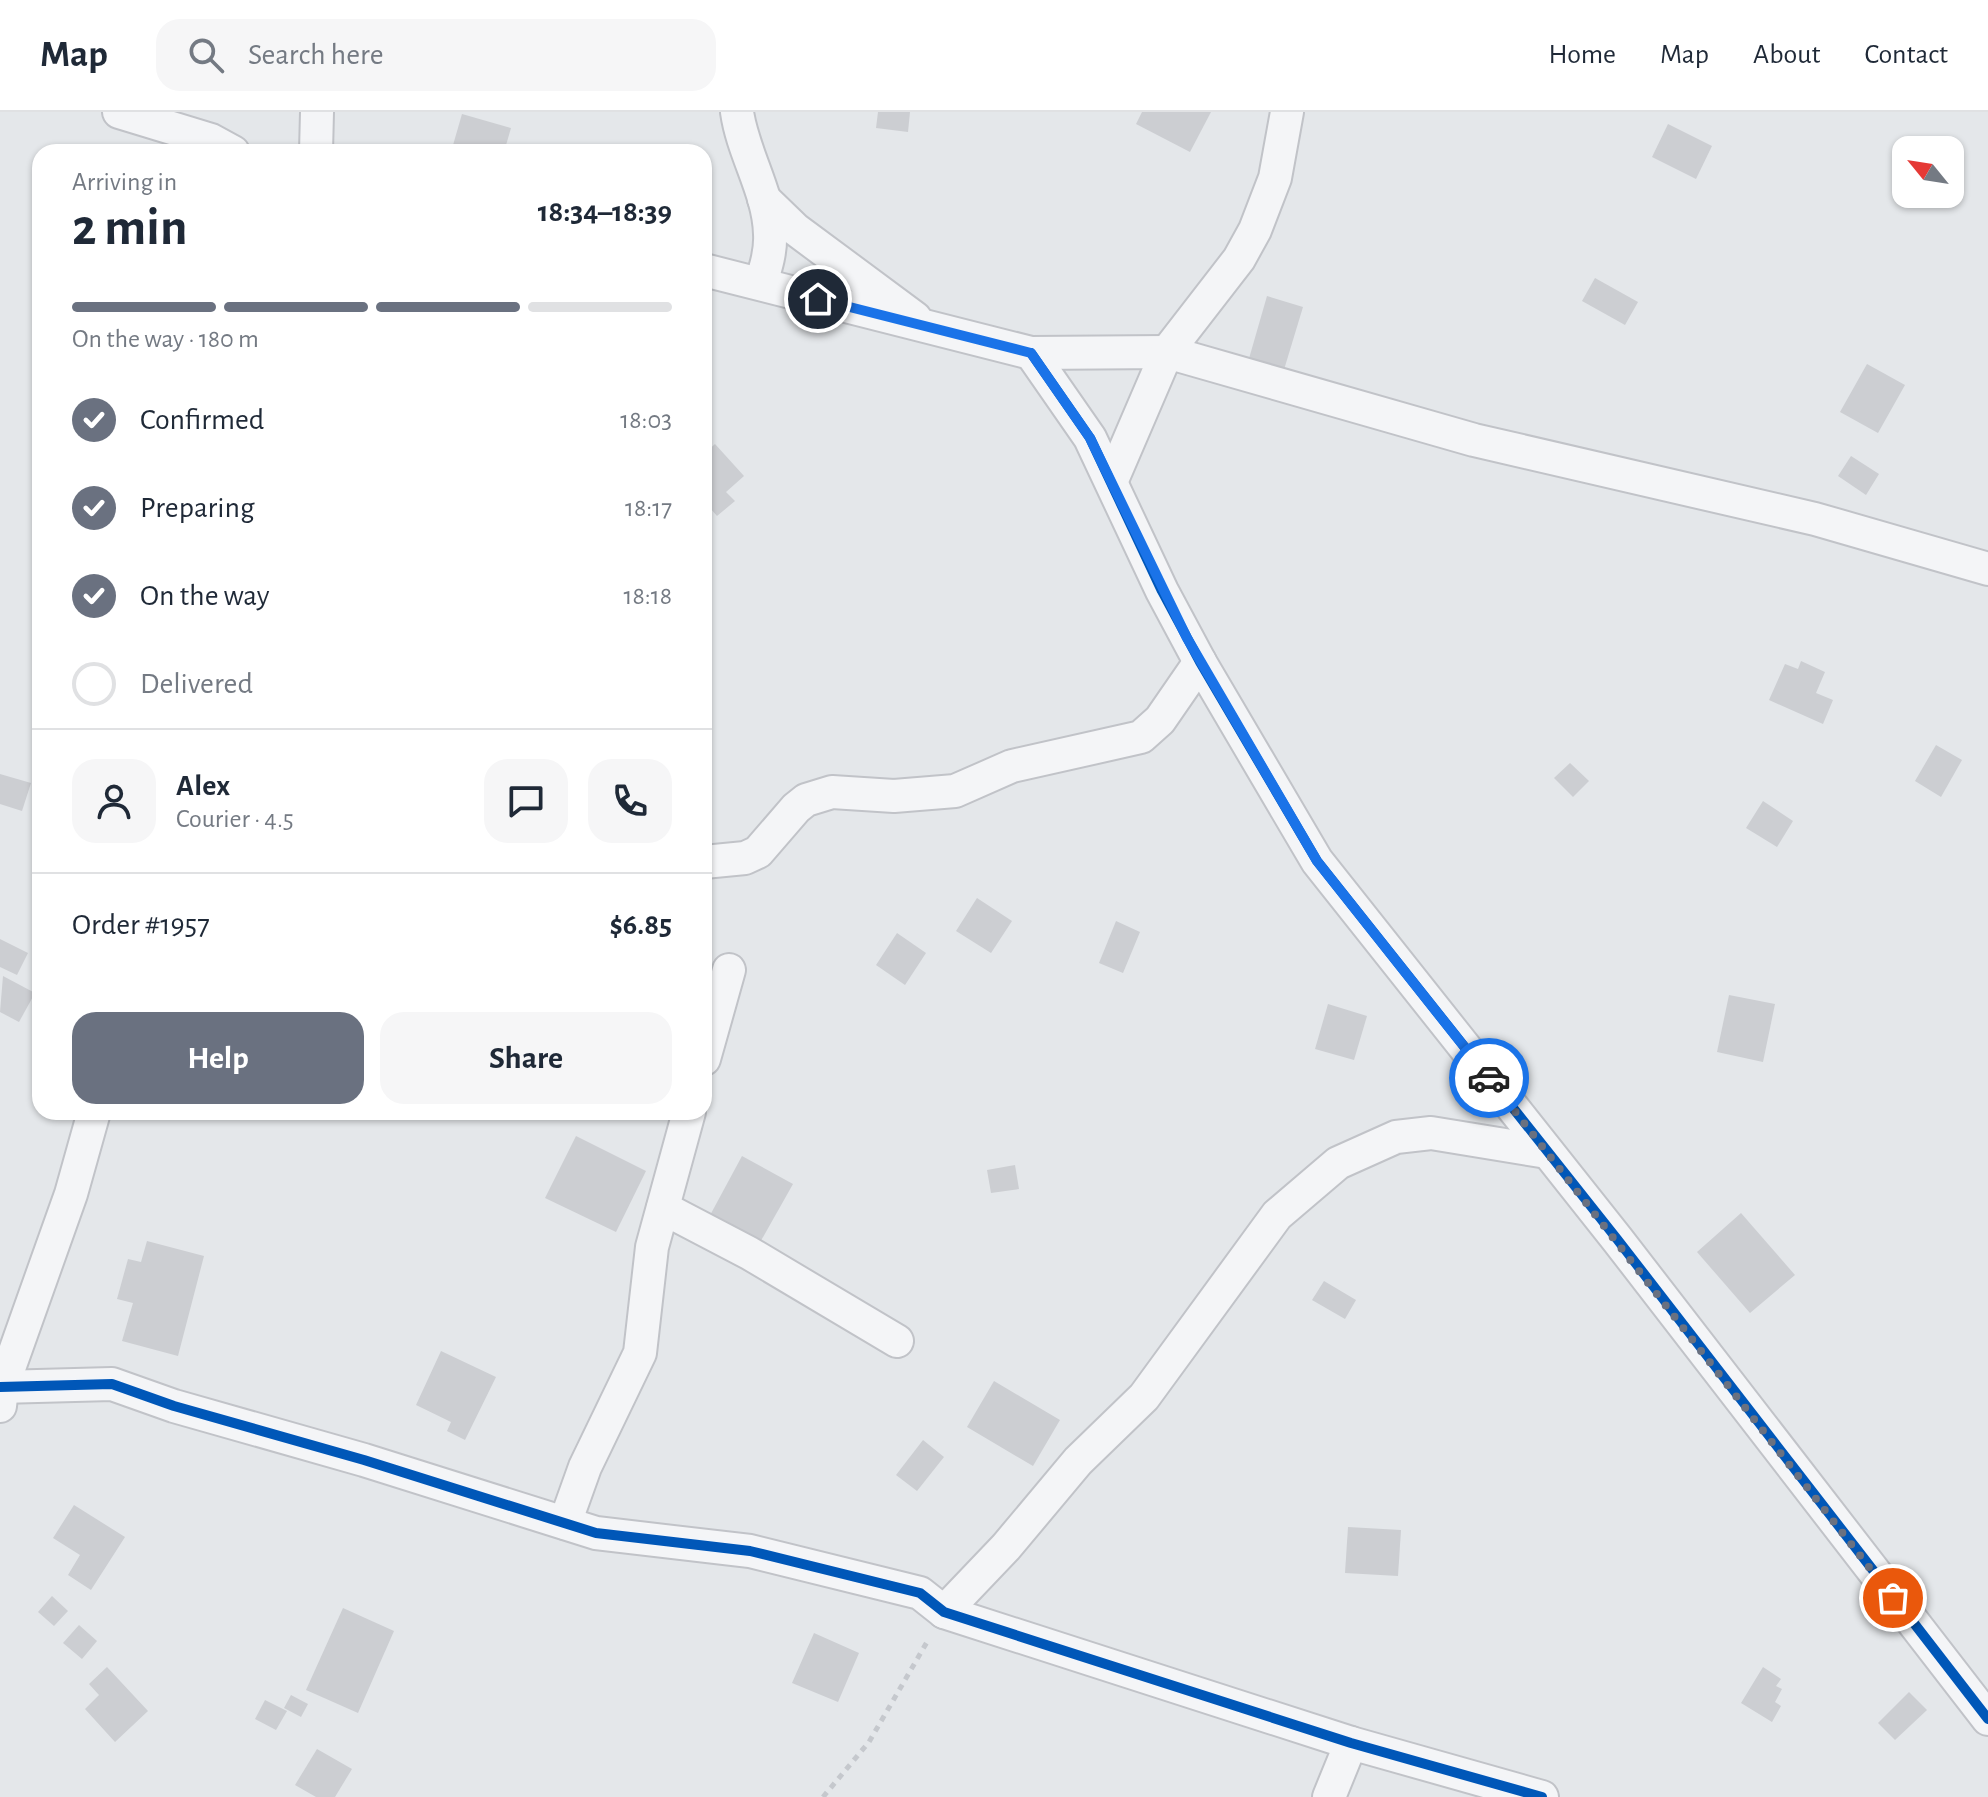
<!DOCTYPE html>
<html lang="en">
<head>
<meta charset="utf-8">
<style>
	:root { --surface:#fff; --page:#f6f6f7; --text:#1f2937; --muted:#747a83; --line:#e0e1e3; --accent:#6a7180 }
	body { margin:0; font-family:"Alegreya Sans",sans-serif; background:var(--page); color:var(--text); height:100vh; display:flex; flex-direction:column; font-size:30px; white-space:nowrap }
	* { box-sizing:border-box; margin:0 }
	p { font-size:26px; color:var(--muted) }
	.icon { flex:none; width:44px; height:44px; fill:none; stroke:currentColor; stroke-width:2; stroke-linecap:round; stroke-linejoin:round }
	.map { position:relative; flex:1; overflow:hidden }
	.panel { position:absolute; left:32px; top:32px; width:680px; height:976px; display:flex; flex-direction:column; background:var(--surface); border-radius:24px; box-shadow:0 2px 6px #0004 }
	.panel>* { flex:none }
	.needle { width:52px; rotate:300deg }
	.controls { position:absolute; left:1892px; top:24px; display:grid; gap:16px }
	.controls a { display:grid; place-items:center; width:72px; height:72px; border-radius:16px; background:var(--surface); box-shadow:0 2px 6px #0004; font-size:40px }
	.pin { position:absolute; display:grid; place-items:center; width:68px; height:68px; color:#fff; margin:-34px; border:4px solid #fff; border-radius:50%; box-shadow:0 2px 8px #0007 }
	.courier { position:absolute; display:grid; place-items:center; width:80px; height:80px; margin:-40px; border:6px solid #1a73e8; border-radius:50%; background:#fff; color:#222; box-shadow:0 2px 10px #0007 }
	.headline em { font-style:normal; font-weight:600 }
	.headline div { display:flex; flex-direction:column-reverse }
	.headline { display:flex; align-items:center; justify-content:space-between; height:136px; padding:0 40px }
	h1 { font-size:52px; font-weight:600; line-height:60px }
	.bar { display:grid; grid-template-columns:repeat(4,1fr); gap:12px 8px; align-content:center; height:96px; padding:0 40px }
	.bar i { height:10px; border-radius:6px; background:var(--line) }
	.bar .current { background:var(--accent) }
	.bar p { grid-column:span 4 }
	.line { display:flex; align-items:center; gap:20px; padding:0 40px; border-top:2px solid var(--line) }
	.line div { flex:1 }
	.round { display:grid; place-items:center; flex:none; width:84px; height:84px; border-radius:24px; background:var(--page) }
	ol { padding:0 40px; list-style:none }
	li { display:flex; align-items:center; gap:24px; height:88px }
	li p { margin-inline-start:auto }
	li .icon { padding:8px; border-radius:50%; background:var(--accent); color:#fff; stroke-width:4 }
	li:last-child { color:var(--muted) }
	li i { width:44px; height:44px; border:4px solid var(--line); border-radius:50% }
	.primary-button { display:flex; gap:16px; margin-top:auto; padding:16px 40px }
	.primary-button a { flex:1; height:92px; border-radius:24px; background:var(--accent); color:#fff; font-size:32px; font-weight:600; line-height:92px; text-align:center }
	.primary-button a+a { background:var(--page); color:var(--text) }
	header { display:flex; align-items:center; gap:48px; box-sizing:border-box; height:112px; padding:0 40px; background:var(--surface); border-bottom:2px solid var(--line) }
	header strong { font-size:38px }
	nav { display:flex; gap:44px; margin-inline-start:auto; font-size:28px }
	.search { width:560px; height:72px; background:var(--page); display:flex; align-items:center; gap:20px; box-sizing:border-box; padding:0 28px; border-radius:24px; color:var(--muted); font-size:30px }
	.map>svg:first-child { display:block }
</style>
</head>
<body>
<header>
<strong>Map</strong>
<div class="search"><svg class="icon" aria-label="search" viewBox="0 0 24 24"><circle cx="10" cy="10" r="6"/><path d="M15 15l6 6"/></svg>Search here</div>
<nav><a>Home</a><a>Map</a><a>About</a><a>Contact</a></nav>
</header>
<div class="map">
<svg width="1988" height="1685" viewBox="0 0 1988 1685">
	<rect width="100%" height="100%" fill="#e4e7ea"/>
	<g fill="#ccced2">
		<path d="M878,0h32l-2,20 -32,-4z"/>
		<path d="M1142,0h69l-21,40 -54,-28z"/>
		<path d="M462,2l49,14 -7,24h-53z"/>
		<path d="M1668,12l44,22 -16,33 -44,-22z"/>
		<path d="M1595,166l43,24 -13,23 -43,-24z"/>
		<path d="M1267,184l36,11 -20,66 -35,-11z"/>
		<path d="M1867,252l38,21 -27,48 -38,-21z"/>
		<path d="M715,332l29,32 -18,16 9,9 -18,15 -13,-15v-47z"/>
		<path d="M1851,344l28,18 -13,21 -28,-19z"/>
		<path d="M1801,549l24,11 -9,21 17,7 -10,24 -54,-24 16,-36 13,5z"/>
		<path d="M1936,633l26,15 -21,37 -26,-16z"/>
		<path d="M1570,651l19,18 -16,16 -19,-19z"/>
		<path d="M0,662l31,9 -9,28 -22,-7z"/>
		<path d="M1763,689l30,20 -16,26 -31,-19z"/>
		<path d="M977,786l35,23 -21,32 -35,-22z"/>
		<path d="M1116,809l24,11 -17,41 -24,-10z"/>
		<path d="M897,821l29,20 -21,32 -29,-20z"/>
		<path d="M0,827l28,14 -11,22 -17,-8z"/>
		<path d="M3,864l32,17 -16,29 -19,-10z"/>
		<path d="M1729,883l46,9 -12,58 -46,-10z"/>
		<path d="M1328,892l39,12 -13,44 -39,-11z"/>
		<path d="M576,1024l70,35 -30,61 -71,-34z"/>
		<path d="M742,1044l51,28 -35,62 -50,-27z"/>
		<path d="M1015,1053l4,24 -28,4 -4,-23z"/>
		<path d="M1741,1101l54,62 -45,38 -53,-61z"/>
		<path d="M147,1129l57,15 -26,100 -56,-15 11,-38 -16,-4 11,-40 13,3z"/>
		<path d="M1324,1169l32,19 -11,19 -33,-19z"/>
		<path d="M441,1239l55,26 -31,63 -18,-9 4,-9 -35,-17z"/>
		<path d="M994,1269l66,39 -27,46 -66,-39z"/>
		<path d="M923,1328l21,17 -27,34 -21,-16z"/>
		<path d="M74,1393l51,32 -34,53 -23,-15 12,-20 -27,-17z"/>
		<path d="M1348,1415l53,3 -3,46 -53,-3z"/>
		<path d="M52,1484l16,15 -14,15 -16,-14z"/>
		<path d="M343,1496l51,23 -36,82 -52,-23z"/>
		<path d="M79,1513l18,16 -15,18 -19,-16z"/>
		<path d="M814,1521l45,20 -21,49 -46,-19z"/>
		<path d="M107,1555l41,44 -33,31 -30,-33 14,-14 -10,-11z"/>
		<path d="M1763,1555l18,12 -5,7 6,3 -7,13 6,4 -9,16 -31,-19z"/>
		<path d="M1909,1580l18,18 -32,30 -17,-17z"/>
		<path d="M291,1583l17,9 -7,13 -17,-9z"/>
		<path d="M265,1588l22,11 -11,19 -21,-11z"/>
		<path d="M317,1637l35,20 -17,28h-19l-21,-12z"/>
	</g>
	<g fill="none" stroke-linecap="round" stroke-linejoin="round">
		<g stroke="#c1c3c8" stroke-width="36">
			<g id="street">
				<path d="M119,0l92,28 22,12"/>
				<path d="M737,0c6,42 32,80 33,122 1,17 -4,33 -9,49"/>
				<path d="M316,40l1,-40"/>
				<path d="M764,87l31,30 120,89"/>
				<path d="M704,158l327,83 136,-1 307,88 341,79 173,50"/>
				<path d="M1031,241l59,85 72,153 38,71 117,199 300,378 371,480"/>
				<path d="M1112,368l55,-128 72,-93 16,-29 20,-52 12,-66"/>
				<path d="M704,750l41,-4 13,-6 38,-44 10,-8 26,-8 62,4 61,-5 57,-25 129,-29 19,-17 40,-58"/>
				<path d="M704,947l25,-89"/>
				<path d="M663,1096l86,45 148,88"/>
				<path d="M0,1275l112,-3 62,22 190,54 232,73 154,18 170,42 24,19 407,131 191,54"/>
				<path d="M0,1294l2,-18 69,-194 23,-82"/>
				<path d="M565,1411l20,-56 55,-114 12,-106 37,-135"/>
				<path d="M944,1500l62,-65 72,-86 66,-64 133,-182 61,-52 58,-26 35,-4 116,19"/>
				<path d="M1329,1685l22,-54"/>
			</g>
		</g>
		<path stroke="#c5c8cd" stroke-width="5" stroke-dasharray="6 6" stroke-linecap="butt" d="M823,1685l46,-55 58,-100"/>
		<use href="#street" stroke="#f4f5f7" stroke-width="32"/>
		<g stroke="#f3f5f9" stroke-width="15">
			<g id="cycleway">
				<path d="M1031,241l59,85 72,153 38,71 117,199 300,378 371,480"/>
				<path d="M0,1275l112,-3 62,22 190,54 232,73 154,18 170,42 24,19 407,131 191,54"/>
			</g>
		</g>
		<use href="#cycleway" stroke="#0057b8" stroke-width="10"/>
	</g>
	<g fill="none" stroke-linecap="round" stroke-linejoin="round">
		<path stroke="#6a7180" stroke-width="8" stroke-dasharray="0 14.4" d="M1489,966l404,520"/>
		<path stroke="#1a73e8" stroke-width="10" d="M818,187l213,54 59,85 97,200 130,223 172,217"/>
	</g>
</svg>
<div class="controls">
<a><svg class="needle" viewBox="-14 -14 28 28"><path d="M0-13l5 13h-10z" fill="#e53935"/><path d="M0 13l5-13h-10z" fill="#747a83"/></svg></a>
</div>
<div class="pin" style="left:1893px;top:1486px;background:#ea580c"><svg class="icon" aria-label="bag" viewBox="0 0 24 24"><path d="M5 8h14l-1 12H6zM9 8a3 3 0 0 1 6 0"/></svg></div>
<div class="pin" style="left:818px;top:187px;background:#1f2937"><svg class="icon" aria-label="home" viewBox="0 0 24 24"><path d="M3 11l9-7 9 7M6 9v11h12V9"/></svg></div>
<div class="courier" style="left:1489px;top:966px"><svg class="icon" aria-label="car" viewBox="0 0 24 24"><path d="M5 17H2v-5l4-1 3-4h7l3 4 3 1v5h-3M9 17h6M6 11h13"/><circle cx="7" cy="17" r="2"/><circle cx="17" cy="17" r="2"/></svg></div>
<section class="panel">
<div class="headline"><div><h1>2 min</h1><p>Arriving in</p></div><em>18:34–18:39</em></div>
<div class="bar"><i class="current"></i><i class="current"></i><i class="current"></i><i></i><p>On the way · 180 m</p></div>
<ol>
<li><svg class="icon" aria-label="check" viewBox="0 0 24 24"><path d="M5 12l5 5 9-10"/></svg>Confirmed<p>18:03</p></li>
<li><svg class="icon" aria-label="check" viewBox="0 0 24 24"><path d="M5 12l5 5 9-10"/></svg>Preparing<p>18:17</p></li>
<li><svg class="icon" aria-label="check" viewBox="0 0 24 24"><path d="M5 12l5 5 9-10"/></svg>On the way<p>18:18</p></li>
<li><i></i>Delivered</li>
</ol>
<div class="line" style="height:144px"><a class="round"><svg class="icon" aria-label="person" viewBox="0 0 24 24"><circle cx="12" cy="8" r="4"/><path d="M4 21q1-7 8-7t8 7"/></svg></a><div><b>Alex</b><p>Courier · 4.5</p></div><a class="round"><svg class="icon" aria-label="chat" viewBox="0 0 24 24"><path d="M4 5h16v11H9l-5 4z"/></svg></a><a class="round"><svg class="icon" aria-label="phone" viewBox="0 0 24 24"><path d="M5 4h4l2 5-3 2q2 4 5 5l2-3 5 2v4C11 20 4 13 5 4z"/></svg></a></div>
<div class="line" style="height:104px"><div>Order #1957</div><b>$6.85</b></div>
<div class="primary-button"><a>Help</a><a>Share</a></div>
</section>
</div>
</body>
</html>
